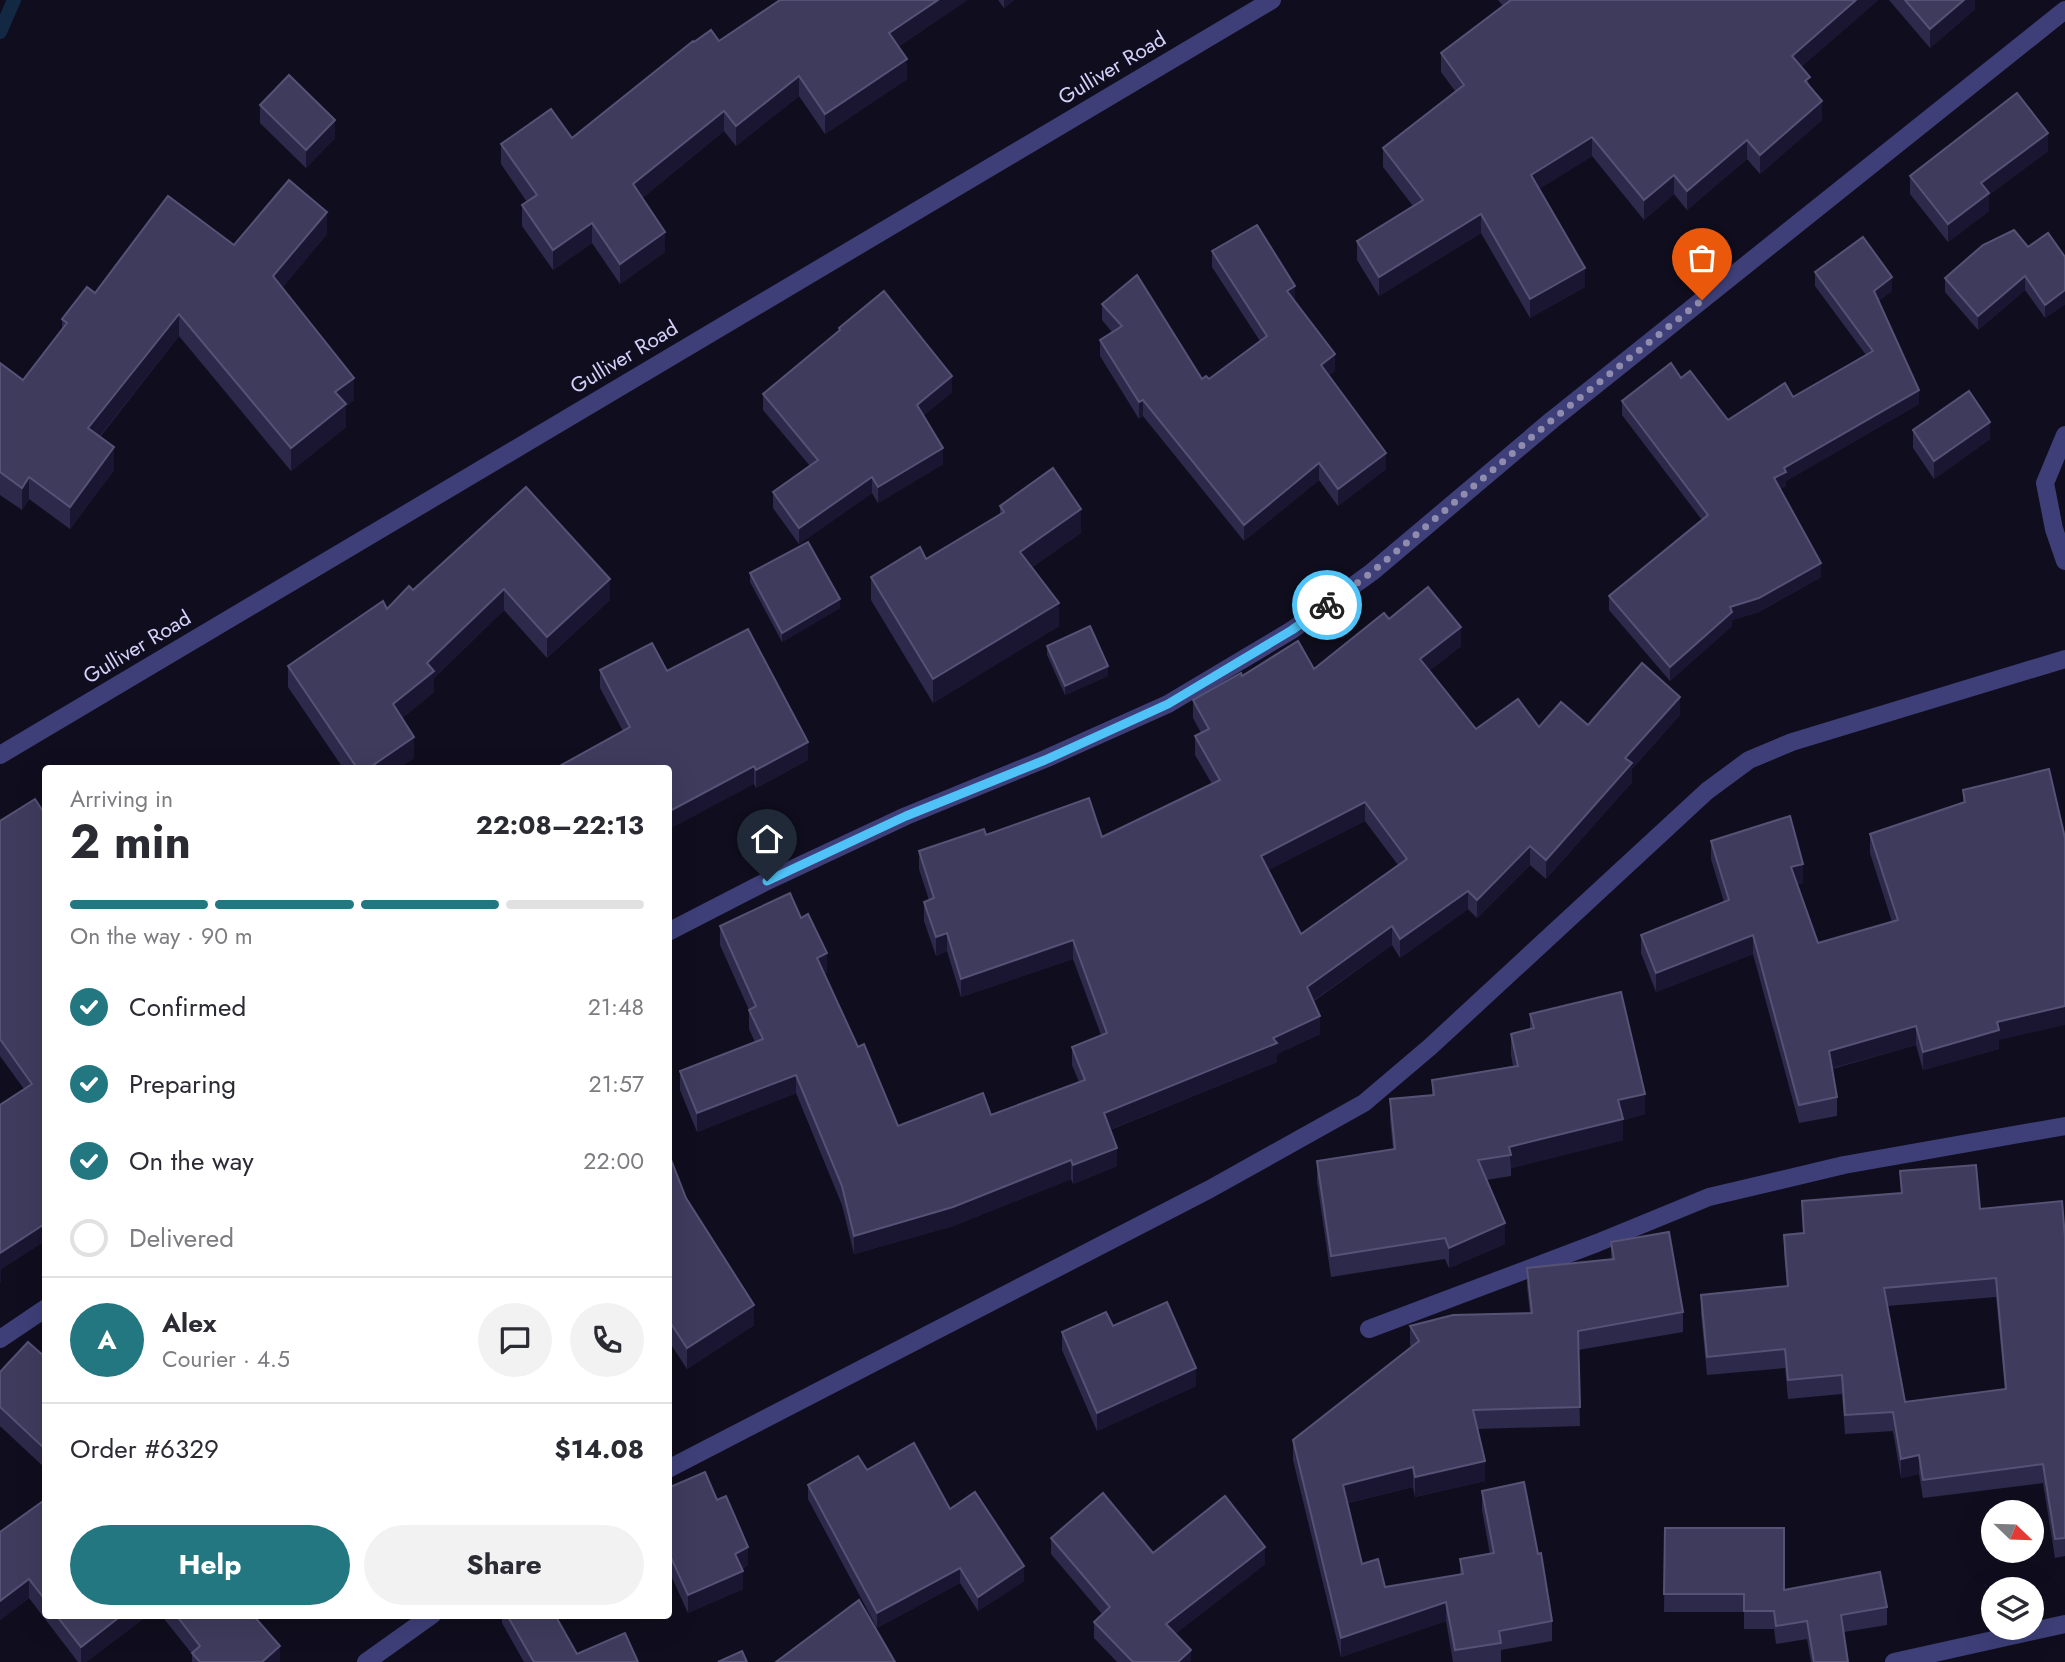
<!DOCTYPE html>
<html lang="en">
<head>
<meta charset="utf-8">
<style>
	:root { --surface:#fff; --page:#f2f2f3; --text:#2b2b33; --muted:#7c7c81; --line:#e1e1e2; --accent:#227780 }
	body { margin:0; font-family:Jost,sans-serif; background:var(--page); color:var(--text); height:100vh; display:flex; flex-direction:column; font-size:26px; white-space:nowrap }
	* { box-sizing:border-box; margin:0 }
	p { font-size:23px; color:var(--muted) }
	.icon { flex:none; width:38px; height:38px; fill:none; stroke:currentColor; stroke-width:2; stroke-linecap:round; stroke-linejoin:round }
	.map { position:relative; flex:1; overflow:hidden }
	.sheet { position:absolute; left:42px; top:765px; width:630px; height:854px; display:flex; flex-direction:column; background:var(--surface); border-radius:7px; box-shadow:0 7px 28px #0002 }
	.sheet>* { flex:none }
	.needle { width:46px; rotate:113deg }
	.fabs { position:absolute; left:1981px; top:1500px; display:grid; gap:14px }
	.fabs a { display:grid; place-items:center; width:63px; height:63px; border-radius:50%; background:var(--surface); box-shadow:0 7px 28px #0002; font-size:35px }
	.pin { position:absolute; display:grid; place-items:center; width:60px; height:60px; color:#fff; margin:-72px -30px; border-radius:50% 50% 50% 0; rotate:-45deg; box-shadow:0 0 7px #0007 }
	.pin .icon { rotate:45deg }
	.courier { position:absolute; display:grid; place-items:center; width:70px; height:70px; margin:-35px; border:5px solid #4fc3f7; border-radius:50%; background:#fff; color:#222; box-shadow:0 2px 9px #0007 }
	.overview em { font-style:normal; font-weight:700 }
	.overview div { display:flex; flex-direction:column-reverse }
	.overview { display:flex; align-items:center; justify-content:space-between; height:119px; padding:0 28px }
	h1 { font-size:46px; font-weight:700; line-height:52px }
	.bar { display:grid; grid-template-columns:repeat(4,1fr); gap:10px 7px; align-content:center; height:84px; padding:0 28px }
	.bar i { height:9px; border-radius:5px; background:var(--line) }
	.bar .selected { background:var(--accent) }
	.bar p { grid-column:span 4 }
	.line { display:flex; align-items:center; gap:18px; padding:0 28px; border-top:2px solid var(--line) }
	.line div { flex:1 }
	.round { display:grid; place-items:center; flex:none; width:74px; height:74px; border-radius:37px; background:var(--page) }
	ol { padding:0 28px; list-style:none }
	li { display:flex; align-items:center; gap:21px; height:77px }
	li p { margin-inline-start:auto }
	li .icon { padding:7px; border-radius:50%; background:var(--accent); color:#fff; stroke-width:4 }
	li:last-child { color:var(--muted) }
	li i { width:38px; height:38px; border:4px solid var(--line); border-radius:50% }
	.primary-button { display:flex; gap:14px; margin-top:auto; padding:14px 28px }
	.primary-button a { flex:1; height:80px; border-radius:42px; background:var(--accent); color:#fff; font-size:28px; font-weight:700; line-height:80px; text-align:center }
	.primary-button a+a { background:var(--page); color:var(--text) }
	.map>svg:first-child { display:block }
</style>
</head>
<body>
<div class="map">
<svg width="2065" height="1662" viewBox="0 0 2065 1662">
	<rect width="100%" height="100%" fill="#100e1e"/>
	<g fill="none" stroke-linecap="round" stroke-linejoin="round">
		<path stroke="#132843" stroke-width="14" d="M0,32l14,-32"/>
		<g stroke="#3e3f78" stroke-width="18">
			<path d="M2065,435l-20,48 9,46 11,32"/>
			<path d="M0,755l1272,-755"/>
			<path d="M668,932l99,-51 139,-65 139,-57 123,-55 124,-74 80,-58 180,-152 513,-410"/>
			<path d="M1369,1329l228,-86 112,-46 135,-32 221,-39"/>
			<path d="M0,1339l46,-31"/>
			<path d="M668,1469l542,-280 154,-86 66,-56 277,-256 42,-31 43,-18 273,-83"/>
			<path d="M366,1662l66,-47"/>
			<path d="M1894,1662l171,-38"/>
		</g>
	</g>
	<g fill="#2d294a" fill-rule="evenodd">
		<path d="M779,0h188l-69,47 9,32 -82,55 -26,-38 -63,50 -12,-15 -82,67 23,54 -45,32 -28,-41 -39,27 -31,-44v-21l5,-3 -26,-38v-20l71,-6 122,-96 25,-1z"/>
		<path d="M998,0h16l-10,8z"/>
		<path d="M1498,0h380l-77,67 9,19 12,34 -62,54 -13,-15 -60,51 -13,-16 -30,26 -52,-64 -53,33 46,98 -55,31 -49,-85 -102,63 -22,-36v-19l56,-35 -30,-39v-19l72,-57 -14,-19v-19l62,-47z"/>
		<path d="M1889,0h86v9l-45,39z"/>
		<path d="M260,105l75,33 -29,30 -46,-45z"/>
		<path d="M2048,151l-59,44v16l-41,31 -38,-48v-18z"/>
		<path d="M327,234l-45,54 72,112 -8,6v21l-55,44 -112,-135 -79,101 14,33 -44,59 -41,-30 -7,11 -22,-15v-132l23,17 39,-49v-12l33,-26 139,-48z"/>
		<path d="M2028,247l37,10v47l-20,14 -20,-28 -47,40 -33,-38v-14z"/>
		<path d="M1212,251l83,50 40,70 -6,4 57,94 -48,37 -19,-26 -75,61 -101,-125 -4,3 -39,-63v-16l12,-8 -10,-12v-16l100,75h7l51,-38 -48,-74z"/>
		<path d="M1815,272l77,19 -14,10 41,103 -133,77v5l-6,3 41,88 -62,35 -27,8v6l-62,55 -61,-71v-14l93,-76 -80,-105v-14l59,-23 47,42 65,-23 73,-42 -51,-69z"/>
		<path d="M839,328l113,64 -28,23 19,49 -65,39 -6,-10 -73,51 -26,-36v-16l37,-26 -47,-56v-16l76,-63z"/>
		<path d="M1913,430l77,9 -56,40 -21,-31z"/>
		<path d="M526,487l84,113 -63,58 -43,-48 -70,68v14l-32,26 12,40 -15,10h-56l-55,-81v-21l99,-57 26,-19z"/>
		<path d="M1000,506l81,27 -49,34 27,59 -126,77 -62,-103v-23l55,-18 74,-44z"/>
		<path d="M750,573l90,35 -58,34 -32,-60z"/>
		<path d="M1389,619l72,27 -32,25 47,58 112,-4 92,-10 -48,54v13l-86,97 -16,-14 -53,53 -9,-9 -68,49 -8,-13 -78,56 6,33 -43,20v8l-167,68 7,36 -44,18 -2,-5 -118,47 -99,28 -12,-49 -46,-112 -99,39 -17,-42v-19l75,-29 -6,-13v-19l-29,-65v-19l81,-8 26,54 -3,1 34,74 40,79 93,-11 88,-33 -7,-17v-18l29,-12 -28,-76 -112,38 -14,-46 -11,5 -12,-35v-19l5,-2 -10,-31v-18l67,-16 116,2 110,-53 -17,-29v-19l6,-3 -8,-15v-18l49,-24 72,-7zM1365,821l33,44 -97,69 -33,-64z"/>
		<path d="M1047,646l61,30 -43,19 -18,-40z"/>
		<path d="M600,670l67,1 141,89 -52,28 -2,-4 -131,-53 -23,-43z"/>
		<path d="M2049,769l-50,271v9l-76,21 -7,-25 -84,24 5,28v19l-38,7 -46,-169 -97,38 -15,-39v-18l83,-33 -13,-43v-18l92,42 -6,1 21,59 74,-21 -22,-69v-19l93,-31v-13z"/>
		<path d="M46,816v424l-45,29v13l-1,-177 24,-16 -24,-33v-235z"/>
		<path d="M1530,1014l115,100 -22,6v20l-112,28v8l-25,4 19,64 -56,24 -4,-9 -114,18 -14,-95v-21l76,-12 -3,-29v-21l42,-4v-15l81,-14 -2,-11v-21l19,-5z"/>
		<path d="M668,1152l18,46 68,127 -67,44 -19,-29z"/>
		<path d="M1900,1171l80,38 85,28v319l-10,2 -12,-75 -120,15 -4,-24 -18,4 -8,-47 -48,3 -3,-40 -54,5 -3,-31 -78,7 -6,-61v-19l86,-9 -3,-33v-18l19,-2 -1,-32 99,-8zM1996,1297l9,92 -100,13 -18,-96z"/>
		<path d="M1611,1242l72,70v20l-105,18 2,76 -102,3 7,52 -70,16 -2,-10 -65,16 14,61 23,23 75,-12v-16l30,-5 -8,-44v-19l70,130v20l-51,9v12h-48l-7,-41 -105,36 -48,-197v-20l118,-93 -1,-2v-19l120,-13 -3,-26v-19l84,-8z"/>
		<path d="M1113,1326l83,60 -99,45 -35,-81v-18z"/>
		<path d="M46,1358v111l-46,-43v-54z"/>
		<path d="M867,1470l83,39 74,72 -46,30 -18,-28 -83,45 -69,-129v-14z"/>
		<path d="M668,1488l49,12 31,65 -6,4 1,20 -55,24 -20,-44z"/>
		<path d="M46,1499v116h102l-62,47h-8l-49,-64 -29,22v-88z"/>
		<path d="M1665,1528l119,62 103,17v18l-43,7 4,30h-37l-4,-23 -31,5 -2,-15h-30v-17h-80z"/>
		<path d="M1051,1538l102,15 112,11 -90,70 16,28h-74l-23,-24v-16l8,-8 -51,-60z"/>
		<path d="M161,1615h92l27,47h-88v-8z"/>
		<path d="M502,1615h53l22,39 61,8h-114l-22,-39z"/>
	</g>
	<g fill="#1a1631">
		<path d="M938,0h29l-78,53v-20z"/>
		<path d="M1004,0h10l-10,8z"/>
		<path d="M1856,0h22l-86,75v-19z"/>
		<path d="M1964,0h11v9l-45,39v-19z"/>
		<path d="M907,59v20l-82,55v-20z"/>
		<path d="M799,76v20l-63,50v-20z"/>
		<path d="M1822,101v19l-62,54v-19z"/>
		<path d="M724,111v20l-91,74v-21z"/>
		<path d="M335,120v18l-29,30v-18z"/>
		<path d="M2048,133v18l-59,44v16l-41,31v-18l33,-41z"/>
		<path d="M1592,137v19l-61,38v-19z"/>
		<path d="M1747,140v19l-60,51v-19z"/>
		<path d="M1674,175v19l-30,26v-20z"/>
		<path d="M327,212v22l-54,65v-23z"/>
		<path d="M1481,214v19l-102,63v-19z"/>
		<path d="M592,223v20l-39,27v-20z"/>
		<path d="M665,232v20l-45,32v-20z"/>
		<path d="M1585,268v19l-55,31v-19z"/>
		<path d="M2025,276v14l-47,40v-14z"/>
		<path d="M1892,277v14l-18,14v-14z"/>
		<path d="M1295,286v16l-8,-11z"/>
		<path d="M2065,290v14l-20,14v-13z"/>
		<path d="M179,314v22l-91,115v-23z"/>
		<path d="M1335,354v17l-14,10v-16z"/>
		<path d="M952,376v16l-35,29v-16z"/>
		<path d="M354,378v22l-8,6v21l-55,44v-23l44,-56z"/>
		<path d="M1919,390v14l-133,77v5l-12,6v-14l10,-10z"/>
		<path d="M1143,400v16l-4,3v-17z"/>
		<path d="M1990,422v17l-56,40v-18z"/>
		<path d="M114,447v23l-44,59v-22z"/>
		<path d="M943,448v16l-65,39v-16z"/>
		<path d="M1386,453v16l-48,37v-17z"/>
		<path d="M1319,463v17l-75,61v-16z"/>
		<path d="M29,477v22l-7,11v-22z"/>
		<path d="M872,477v16l-73,51v-16z"/>
		<path d="M1081,509v24l-61,42v-23z"/>
		<path d="M1821,563v14l-62,35 -27,8v6l-62,55v-14l60,-60z"/>
		<path d="M610,579v21l-63,58v-21z"/>
		<path d="M504,589v21l-70,68v14l-41,33v-21l34,-41z"/>
		<path d="M840,599v9l-58,34v-9z"/>
		<path d="M1059,603v23l-126,77v-24z"/>
		<path d="M1461,627v19l-41,32v-19z"/>
		<path d="M1108,666v10l-43,19v-9z"/>
		<path d="M1680,697v18l-48,54v13l-86,97v-19l79,-102z"/>
		<path d="M414,737v21l-15,10h-30z"/>
		<path d="M808,742v18l-52,28v-18z"/>
		<path d="M754,766v18l-86,46v-18z"/>
		<path d="M1365,802v19l-104,53v-18z"/>
		<path d="M1530,846v19l-53,53v-18z"/>
		<path d="M1803,864v19l-12,3v-19z"/>
		<path d="M1468,891v18l-68,49v-19z"/>
		<path d="M1392,926v19l-85,60v-18z"/>
		<path d="M947,933v18l-11,5v-19z"/>
		<path d="M1753,935v19l-97,38v-19z"/>
		<path d="M1073,940v19l-112,38v-18z"/>
		<path d="M827,953v19l-10,5v-19z"/>
		<path d="M2065,1006v19l-66,15v9l-76,21v-18l74,-30z"/>
		<path d="M1320,1016v18l-43,20v8l-173,70v-19z"/>
		<path d="M1916,1026v19l-87,24v-18z"/>
		<path d="M796,1075v18l-99,39v-19z"/>
		<path d="M1645,1094v20l-22,6v20l-112,28 -2,-21 109,-47z"/>
		<path d="M1117,1148v18l-44,18v-19z"/>
		<path d="M1071,1160v19l-118,47 -99,28v-18z"/>
		<path d="M46,1223v17l-45,29v13l-1,1v-30z"/>
		<path d="M1505,1223v21l-56,24v-20z"/>
		<path d="M754,1305v20l-67,44v-21z"/>
		<path d="M1196,1368v18l-99,45v-18z"/>
		<path d="M1919,1455v19l-18,4v-19z"/>
		<path d="M1485,1461v20l-70,16v-20z"/>
		<path d="M1413,1467v20l-70,17v-19z"/>
		<path d="M748,1547v18l-13,7v-18z"/>
		<path d="M1265,1547v17l-99,77v-17z"/>
		<path d="M1024,1566v15l-46,30v-14z"/>
		<path d="M960,1568v15l-83,45v-15z"/>
		<path d="M743,1571v18l-55,24v-18z"/>
		<path d="M29,1579v19l-29,22v-19z"/>
		<path d="M1446,1602v19l-105,36v-19z"/>
		<path d="M122,1615h26l-62,47h-5v-15z"/>
		<path d="M280,1646v16h-18z"/>
		<path d="M1191,1650v12h-13z"/>
	</g>
	<g fill="#3f3b5d" stroke="#565276" stroke-width="2" fill-rule="evenodd">
		<path d="M780,0h158l-49,33 18,26 -82,55 -26,-38 -63,50 -12,-15 -91,73 32,48 -45,32 -28,-41 -39,27 -31,-45 15,-10 -36,-51 50,-35 21,29 121,-97 1,1 17,-12 8,11z"/>
		<path d="M1511,0h345l-64,56 18,21 -5,4 17,20 -62,54 -13,-15 -60,51 -13,-16 -30,25 -52,-63 -61,38 54,93 -55,31 -49,-85 -102,63 -22,-36 66,-41 -40,-52 81,-63 -23,-32z"/>
		<path d="M1905,0h59l-34,29z"/>
		<path d="M289,75l46,45 -29,30 -46,-45z"/>
		<path d="M2017,93l31,40 -67,50 8,10 -41,31 -38,-48z"/>
		<path d="M289,180l38,32 -54,64 81,102 -19,14 11,12 -55,44 -112,-134 -91,114 26,19 -44,60 -41,-30 -7,11 -22,-16v-109l23,17 44,-57 -5,-4 25,-32 8,6 73,-97 66,49z"/>
		<path d="M1257,225l38,61 -8,5 48,63 -14,11 65,88 -48,36 -19,-26 -75,62 -101,-125 -4,2 -39,-62 22,-14 -20,-22 35,-29 65,104 4,-3 3,3 58,-43 -55,-85z"/>
		<path d="M2014,230l14,17 20,-14 17,24v33l-20,15 -20,-29 -47,40 -33,-38 38,-33z"/>
		<path d="M1863,237l29,40 -18,14 45,99 -135,78 2,4 -12,6 47,85 -62,35 -29,9 2,5 -62,55 -61,-71 99,-81 -86,-114 49,-38 10,15 9,-7 38,49 57,-37 8,14 80,-46 -58,-79z"/>
		<path d="M884,291l68,85 -35,29 26,43 -65,39 -6,-10 -73,51 -26,-36 45,-32 -55,-66 77,-64 -1,-2z"/>
		<path d="M1969,391l21,31 -56,39 -21,-31z"/>
		<path d="M1053,468l28,41 -61,43 39,51 -126,76 -62,-102 49,-30 6,12 78,-47 -4,-6z"/>
		<path d="M526,487l84,92 -63,58 -43,-48 -77,74 7,8 -41,33 21,33 -45,31h-12l-69,-102 95,-65 4,8 22,-23 4,4z"/>
		<path d="M808,542l32,57 -58,34 -32,-60z"/>
		<path d="M1428,587l33,40 -41,32 56,70 42,-30 21,28 22,-25 27,23 54,-62 38,34 -55,61 7,5 -86,97 -16,-14 -53,54 -9,-9 -68,48 -8,-13 -85,61 13,29 -47,22 4,5 -173,70 13,35 -44,17 -2,-5 -118,47 -99,29 -12,-50 -46,-111 -99,38 -17,-42 83,-32 -14,-29 7,-4 -36,-80 70,-33 11,25 7,-4 19,39 -10,5 41,89 6,-3 34,82 85,-33 8,22 94,-35 -13,-33 35,-14 -34,-93 -112,39 -14,-46 -11,4 -12,-35 10,-4 -15,-47 65,-22 2,6 103,-37 13,39 118,-57 -25,-44 14,-7 -16,-29 48,-27 1,3 56,-35 16,28 70,-56 5,6zM1365,802l42,57 -106,75 -40,-78z"/>
		<path d="M1090,626l18,40 -43,20 -18,-40z"/>
		<path d="M748,629l60,113 -52,28 -2,-4 -86,46v-44h-112l74,-41 -30,-57 52,-27 15,28z"/>
		<path d="M2049,769l16,69v168l-68,16 2,8 -76,22 -7,-26 -87,25 8,46 -38,8 -46,-170 -97,38 -15,-38 88,-35 -18,-59 79,-25 13,48 -12,3 27,76 80,-23 -28,-86 95,-32 -2,-12z"/>
		<path d="M35,799l11,17v407l-46,30v-148l32,-21 -32,-45v-218z"/>
		<path d="M1621,992l24,102 -27,6 5,19 -114,28 2,8 -33,5 27,63 -56,25 -4,-10 -114,18 -14,-95 78,-12 -5,-50 44,-4 -2,-15 86,-14 -7,-32 23,-6 -4,-14z"/>
		<path d="M668,1152l18,46 68,107 -67,43 -19,-29z"/>
		<path d="M1976,1165l4,44 82,-8 3,36v301l-10,1 -12,-75 -120,16 -4,-25 -18,4 -8,-47 -48,3 -3,-40 -54,5 -3,-31 -78,8 -6,-62 87,-9 -4,-51 20,-2 -2,-32 100,-8 -2,-22zM1996,1278l10,111 -101,13 -21,-114z"/>
		<path d="M1669,1232l14,80 -105,19 2,76 -107,3 12,51 -70,16 -2,-10 -70,18 19,79 16,-5 7,28 78,-13 -3,-15 34,-6 -12,-62 42,-9 14,72 3,-1 11,68 -53,10 2,12 -46,7 -9,-48 -105,36 -48,-198 126,-99 -9,-15 43,-11 79,-2 -5,-45 87,-9 -3,-17z"/>
		<path d="M1167,1302l29,66 -99,45 -35,-81 44,-20 7,14z"/>
		<path d="M28,1342l18,16v92l-46,-43v-35z"/>
		<path d="M914,1443l36,66 25,-17 49,74 -46,31 -18,-29 -83,45 -69,-128 50,-29 9,14z"/>
		<path d="M705,1472l12,28 9,-4 22,51 -13,7 8,17 -55,24 -20,-44v-63z"/>
		<path d="M1103,1493l50,60 72,-57 40,51 -99,77 25,26 -13,12h-45l-39,-40 16,-15 -59,-69z"/>
		<path d="M46,1499v102l-17,-22 -29,22v-69z"/>
		<path d="M1665,1528h119v62l96,-18 7,35 -46,8 7,47h-34l-7,-41 -31,5 -2,-15h-30v-17h-80z"/>
		<path d="M859,1600l36,62h-119z"/>
		<path d="M56,1615h66l-41,32z"/>
		<path d="M176,1615h77l27,31 -18,16h-62l-8,-9 8,-7z"/>
		<path d="M507,1615h48l22,39 48,-21 13,29h-104z"/>
		<path d="M742,1651l5,11h-29z"/>
	</g>
	<g fill="none" stroke-linecap="round" stroke-linejoin="round">
		<path stroke="#8f8cad" stroke-width="7" stroke-dasharray="0 12.6" d="M1327,605l45,-33 180,-152 150,-120"/>
		<path stroke="#4fc3f7" stroke-width="9" d="M767,881l139,-65 139,-56 123,-56 124,-74 35,-25"/>
	</g>
	<g text-anchor="middle" stroke-width="6" stroke-linejoin="round" paint-order="stroke">
		<g font-size="21" fill="#d3d0fa" stroke="#100e1e">
			<text transform="translate(1112 68) rotate(-31)" y="7">Gulliver Road</text>
			<text transform="translate(624 357) rotate(-31)" y="7">Gulliver Road</text>
			<text transform="translate(137 647) rotate(-31)" y="7">Gulliver Road</text>
		</g>
	</g>
</svg>
<div class="fabs">
<a><svg class="needle" viewBox="-14 -14 28 28"><path d="M0-13l5 13h-10z" fill="#e53935"/><path d="M0 13l5-13h-10z" fill="#7c7c81"/></svg></a>
<a><svg class="icon" aria-label="layers" viewBox="0 0 24 24"><path d="M12 4l9 5-9 5-9-5zM3 14l9 5 9-5"/></svg></a>
</div>
<div class="pin" style="left:1702px;top:300px;background:#ea580c"><svg class="icon" aria-label="bag" viewBox="0 0 24 24"><path d="M5 8h14l-1 12H6zM9 8a3 3 0 0 1 6 0"/></svg></div>
<div class="pin" style="left:767px;top:881px;background:#1f2937"><svg class="icon" aria-label="home" viewBox="0 0 24 24"><path d="M3 11l9-7 9 7M6 9v11h12V9"/></svg></div>
<div class="courier" style="left:1327px;top:605px"><svg class="icon" aria-label="bike" viewBox="0 0 24 24"><circle cx="6" cy="16" r="4"/><circle cx="18" cy="16" r="4"/><path d="M6 16l4-8h5l3 8M10 8l3 8H6M13 5h3"/></svg></div>
<section class="sheet">
<div class="overview"><div><h1>2 min</h1><p>Arriving in</p></div><em>22:08–22:13</em></div>
<div class="bar"><i class="selected"></i><i class="selected"></i><i class="selected"></i><i></i><p>On the way · 90 m</p></div>
<ol>
<li><svg class="icon" aria-label="check" viewBox="0 0 24 24"><path d="M5 12l5 5 9-10"/></svg>Confirmed<p>21:48</p></li>
<li><svg class="icon" aria-label="check" viewBox="0 0 24 24"><path d="M5 12l5 5 9-10"/></svg>Preparing<p>21:57</p></li>
<li><svg class="icon" aria-label="check" viewBox="0 0 24 24"><path d="M5 12l5 5 9-10"/></svg>On the way<p>22:00</p></li>
<li><i></i>Delivered</li>
</ol>
<div class="line" style="height:126px"><b class="round" style="background:var(--accent);color:#fff">A</b><div><b>Alex</b><p>Courier · 4.5</p></div><a class="round"><svg class="icon" aria-label="chat" viewBox="0 0 24 24"><path d="M4 5h16v11H9l-5 4z"/></svg></a><a class="round"><svg class="icon" aria-label="phone" viewBox="0 0 24 24"><path d="M5 4h4l2 5-3 2q2 4 5 5l2-3 5 2v4C11 20 4 13 5 4z"/></svg></a></div>
<div class="line" style="height:91px"><div>Order #6329</div><b>$14.08</b></div>
<div class="primary-button"><a>Help</a><a>Share</a></div>
</section>
</div>
</body>
</html>
